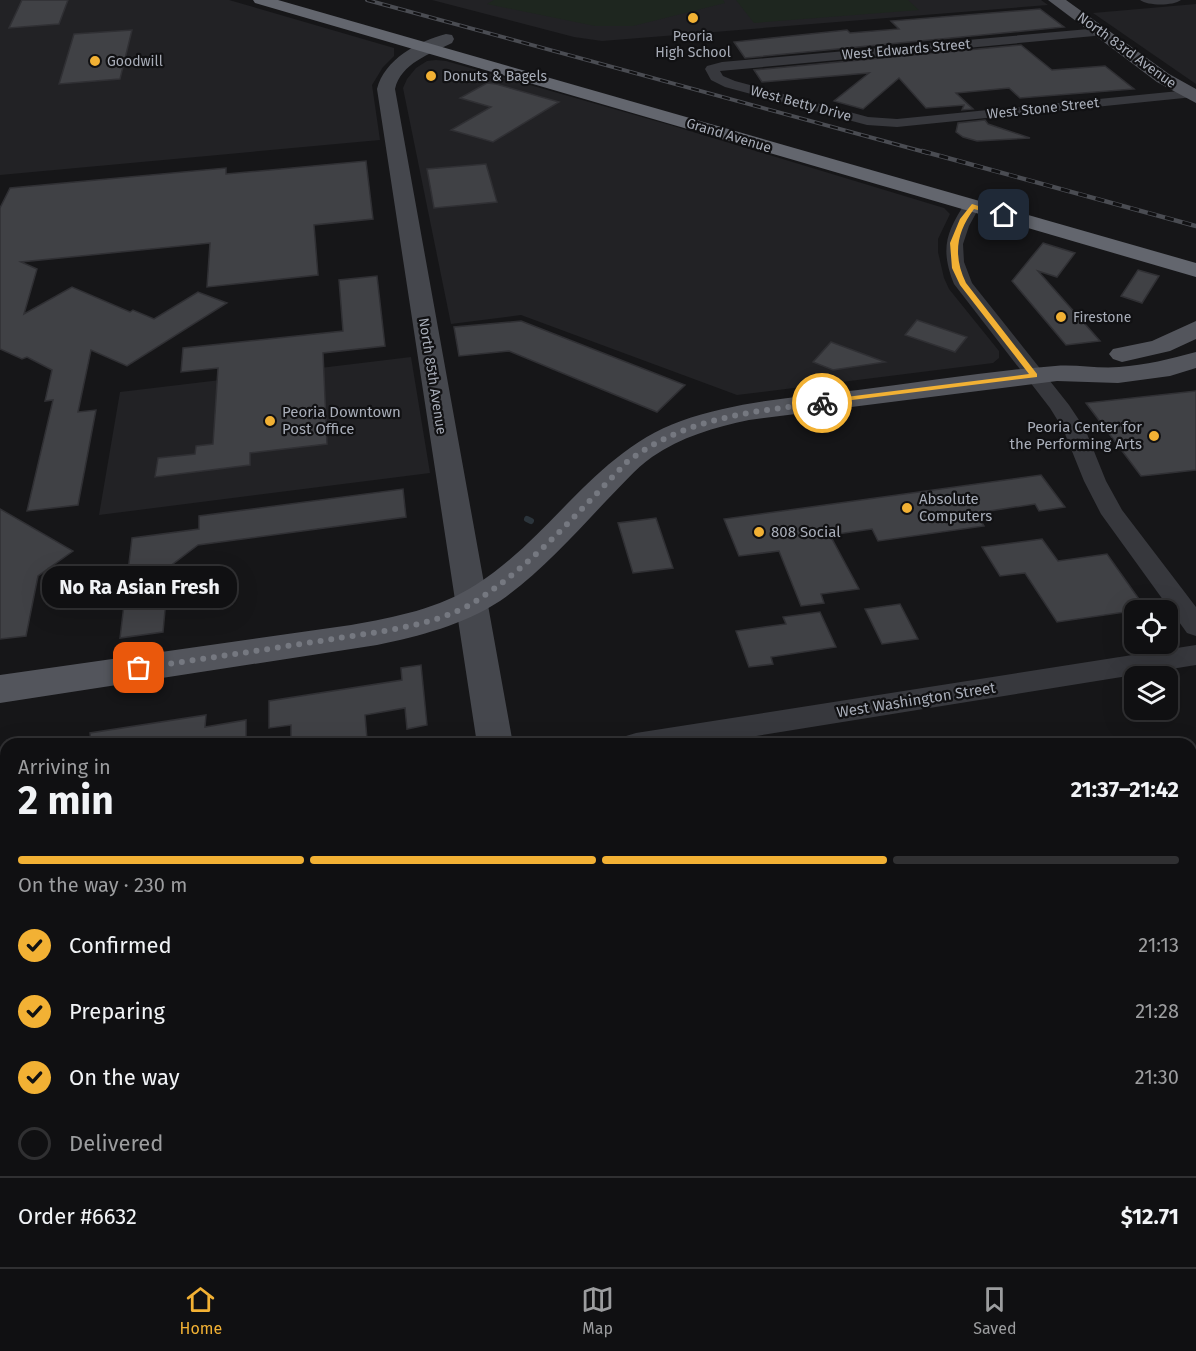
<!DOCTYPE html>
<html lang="en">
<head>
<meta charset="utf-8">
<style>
	:root { --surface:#101012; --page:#19191b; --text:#f1f3f6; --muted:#9c9d9f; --line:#303032; --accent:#f2b134 }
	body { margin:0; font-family:"Fira Sans",sans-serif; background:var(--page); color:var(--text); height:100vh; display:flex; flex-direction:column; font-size:22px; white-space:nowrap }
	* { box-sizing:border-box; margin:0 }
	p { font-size:20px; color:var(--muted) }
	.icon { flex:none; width:33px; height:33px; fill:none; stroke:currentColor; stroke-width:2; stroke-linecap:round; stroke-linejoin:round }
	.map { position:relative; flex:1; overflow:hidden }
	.side { position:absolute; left:0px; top:738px; width:1197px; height:530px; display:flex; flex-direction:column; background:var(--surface); border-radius:18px 18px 0 0; box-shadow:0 6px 24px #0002,0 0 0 2px var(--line) }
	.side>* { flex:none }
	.tools { position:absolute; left:1124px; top:600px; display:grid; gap:12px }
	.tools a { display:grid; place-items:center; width:54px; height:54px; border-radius:12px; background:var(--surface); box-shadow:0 6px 24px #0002,0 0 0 2px var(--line); font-size:30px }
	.pin { position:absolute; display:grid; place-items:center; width:51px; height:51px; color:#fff; margin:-26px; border-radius:12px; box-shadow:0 3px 9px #0006 }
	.courier { position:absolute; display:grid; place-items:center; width:60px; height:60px; margin:-30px; border:4px solid #f2b134; border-radius:50%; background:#fff; color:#222; box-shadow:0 2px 8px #0007 }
	.bubble { position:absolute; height:42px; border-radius:18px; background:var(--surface); box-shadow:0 6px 24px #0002,0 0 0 2px var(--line); font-size:20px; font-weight:700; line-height:42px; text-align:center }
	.headline em { font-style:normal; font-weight:700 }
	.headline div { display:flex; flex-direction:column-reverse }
	.headline { display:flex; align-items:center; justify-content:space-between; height:102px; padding:0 18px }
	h1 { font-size:39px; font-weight:700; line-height:45px }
	.bar { display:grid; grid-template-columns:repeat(4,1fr); gap:9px 6px; align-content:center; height:72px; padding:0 18px }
	.bar i { height:8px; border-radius:4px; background:var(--line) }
	.bar .current { background:var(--accent) }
	.bar p { grid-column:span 4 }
	.line { display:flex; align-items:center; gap:15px; padding:0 18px; border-top:2px solid var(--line) }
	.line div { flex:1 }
	ol { padding:0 18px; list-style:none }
	li { display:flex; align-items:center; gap:18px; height:66px }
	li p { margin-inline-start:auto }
	li .icon { padding:6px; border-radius:50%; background:var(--accent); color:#111; stroke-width:4 }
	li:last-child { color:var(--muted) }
	li i { width:33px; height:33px; border:3px solid var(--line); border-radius:50% }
	.dock { display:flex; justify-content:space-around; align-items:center; height:84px; border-top:2px solid var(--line); background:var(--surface); font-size:16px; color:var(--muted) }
	.dock a { display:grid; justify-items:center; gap:3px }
	.dock .current { color:var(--accent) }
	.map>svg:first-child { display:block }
</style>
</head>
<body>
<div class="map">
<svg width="1196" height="1267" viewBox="0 0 1196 1267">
	<rect width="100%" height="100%" fill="#161618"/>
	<g fill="#222225">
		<path d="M0,0h229l165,48v8l-11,11 -11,18 8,55 -380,35z"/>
		<path d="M432,0h609l7,5 -446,36 -28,-4z"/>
		<path d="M1196,4v80l-103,-71z"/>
		<path d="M436,60l10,1 224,64 274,83 6,6 -12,25v13l6,26 5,11 50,62v7l-6,5 -256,32 -216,-80 -70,9 -48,-236 4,-9 9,-11 11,-7z"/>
		<path d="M411,357l19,116 -331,42 21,-123z"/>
	</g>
	<g fill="#1e261f">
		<path d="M494,0h229l2,3 -92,23h-38l-108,-22z"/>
		<path d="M736,0h172l11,10 -165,13z"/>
	</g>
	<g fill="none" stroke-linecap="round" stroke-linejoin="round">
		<path stroke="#2c353c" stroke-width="6" d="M527,519l4,2"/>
	</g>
	<g fill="#404145" stroke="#303034" stroke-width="1.5">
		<path d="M22,0h46l-9,24 -50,4z"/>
		<path d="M1040,9l24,18 -319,31 -11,-16 113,-12 3,3 49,-4 -8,-8z"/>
		<path d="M132,30l-12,49 -61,5 15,-50z"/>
		<path d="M1021,45l31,25 53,-4 29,23 -114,9 -11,-10 -53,5 17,16 -11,1 2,-5 -38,3 -27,-30 -36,31 -29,-8 35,-28 -107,9 -8,-12z"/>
		<path d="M487,83l9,1 63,18 -66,40 -42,-12 40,-23 -31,-9z"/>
		<path d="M985,120l3,4 42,14 -53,3 -14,-4 -7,-5 2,-9z"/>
		<path d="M366,161l7,58 -59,6 4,50 -111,12 3,-44 -189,19 16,7 -13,45 48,-27 58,25 3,-2 21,9 44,-27 29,11 -100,63 -36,-16 -13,62 18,-2 -18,95 -51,6 26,-111 -8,1 7,-31 -25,-13 -5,2 -22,-10v-141l10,-20 216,-20v6z"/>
		<path d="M486,164l11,38 -63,6 -7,-39z"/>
		<path d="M1043,243l32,10 -18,24 -19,-6 62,70 -34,4 -54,-64z"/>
		<path d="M1138,270l21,6 -17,27 -21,-7z"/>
		<path d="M377,276l8,70 -62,7 4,91 -77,9v12l-95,12 3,-19 37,-4 1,-8 17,-2 5,-76 -37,4 2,-24 160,-17 -4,-51z"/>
		<path d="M917,320l50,17 -12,15 -50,-17z"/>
		<path d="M521,321l164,64 -28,27 -148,-61 -50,5 -5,-29z"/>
		<path d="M831,342l54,20 -52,8 -20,-8z"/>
		<path d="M1196,391v79l-45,5 -10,1 -55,-73z"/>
		<path d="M1041,475l24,32 -26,4 -4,-7 -59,9 8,13 -106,15 -6,-12 -42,6 29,54 -38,5 3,9 -23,3 -22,-55 -40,5 -15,-37z"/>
		<path d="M403,489l3,28 -208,28 -29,22 -6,65 -43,6 12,-100 67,-9v-13z"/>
		<path d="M0,509l73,42 -35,25 -12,60 -26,3z"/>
		<path d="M656,518l17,50 -40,5 -15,-50z"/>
		<path d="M1042,539l16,22 49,-7 39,55 -89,13 -32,-49 -25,3 -18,-29z"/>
		<path d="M900,604l18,35 -36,5 -17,-35z"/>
		<path d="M820,612l16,35 -65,10 2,7 -24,3 -13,-36 50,-7 -3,-7z"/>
		<path d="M421,665l6,60 -20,4 -2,-21 -40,7 2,24 -34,5h-42v-19l-22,3v-27l133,-21 -1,-12z"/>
		<path d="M206,715l-1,12 41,-7v24h-155l-1,-11z"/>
	</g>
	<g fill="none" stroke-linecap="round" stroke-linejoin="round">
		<g fill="#37383d" fill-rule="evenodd">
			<path d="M1140,0h41c-8,6 -33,6 -41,0z"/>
			<path d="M1100,28l6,4 -1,3 -385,36 3,5 12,5 133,36 29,2 292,-29 5,1 2,3 -2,3 -297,30 -30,-2 -142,-38 -14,-7 -6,-11 2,-3 15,-4z"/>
			<path d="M972,201l8,5 -11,20 -6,18 1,18 8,21 97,122 16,24 21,52 16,29 74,97v29l-9,-3 -86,-119 -17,-33 -21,-52 -13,-21 -96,-124c-14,-35 -8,-52 12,-82z"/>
			<path d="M1196,645v20l-489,79h-85l4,-8 10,-3z"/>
			<path d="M6,822v26l-6,1v-26z"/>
			<path d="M1196,1113v36l-5,2v-36z"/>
			<path d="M590,1262h61l-2,5h-61z"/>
		</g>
		<g fill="#45474d" fill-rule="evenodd">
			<path d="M446,34l6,1 2,4 -2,4c-22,11 -51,20 -57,46l118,655h-36l-100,-655c7,-29 41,-48 69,-55z"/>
			<path d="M559,1262h50l1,5h-50z"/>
		</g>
		<g fill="#53555c" fill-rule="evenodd">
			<path d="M1048,0h18l103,74 27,15v14l-39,-21z"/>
			<path d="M1196,321v18l-26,12 -48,11 -9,-3 -4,-5 4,-5 39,-8z"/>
			<path d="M1196,352v16l-26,8 -52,7 -61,-2 -308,39c-34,7 -68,17 -97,37 -17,12 -31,29 -46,44 -33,35 -66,72 -106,100 -37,24 -80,35 -123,44l-377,58v-28l351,-50c44,-8 88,-16 126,-41 74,-47 119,-133 204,-163 56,-20 118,-24 177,-31 65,-8 131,-19 197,-24 21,-2 43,3 64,1 27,-2 51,-8 77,-15z"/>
		</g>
		<path fill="#63666e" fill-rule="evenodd" d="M253,0h25l918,263v14l-941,-274z"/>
		<g stroke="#4a4c52" stroke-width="4">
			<path id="rail-far1" d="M367,0l561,153"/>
		</g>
		<g stroke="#4a4c52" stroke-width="4.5">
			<path id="rail" d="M922,151l274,75"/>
		</g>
		<use href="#rail-far1" stroke="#111113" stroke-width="2" stroke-dasharray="8" stroke-linecap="butt"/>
		<use href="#rail" stroke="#111113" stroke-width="3" stroke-dasharray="9" stroke-linecap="butt"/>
	</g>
	<path fill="#f2b134" d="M972,204l35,11 -3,2 -30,-8c-18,24 -21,47 -8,74l71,91v3l-217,27v-3l2,-1 207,-26 -69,-89 -8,-17 -2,-25 10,-24z"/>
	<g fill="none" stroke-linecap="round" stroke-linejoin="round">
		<path stroke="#757880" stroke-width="6" stroke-dasharray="0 10.8" d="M139,668c65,-9 129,-19 194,-29 43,-7 102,-13 140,-36 59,-37 106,-92 154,-141 57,-44 126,-51 195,-59"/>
	</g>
	<g fill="#f2b134" stroke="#111113" stroke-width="2">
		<circle cx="693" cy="18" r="6"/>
		<circle cx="95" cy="61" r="6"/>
		<circle cx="431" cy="76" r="6"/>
		<circle cx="1061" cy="317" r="6"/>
		<circle cx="270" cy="421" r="6"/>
		<circle cx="1154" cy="436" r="6"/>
		<circle cx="907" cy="508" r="6"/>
		<circle cx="759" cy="532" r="6"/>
	</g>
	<g text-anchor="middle" stroke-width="4.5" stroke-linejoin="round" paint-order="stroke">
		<g font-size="14" fill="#a8adb8" stroke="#111113" text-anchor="start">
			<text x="693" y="41" text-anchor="middle">Peoria<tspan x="693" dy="16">High School</tspan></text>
			<text x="107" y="66">Goodwill</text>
			<text x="443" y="81">Donuts &amp; Bagels</text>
			<text x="1073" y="322">Firestone</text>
		</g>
		<g font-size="14" fill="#a8adb8" stroke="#111113">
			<text transform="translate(906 49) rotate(-5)" y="5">West Edwards Street</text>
			<text transform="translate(1127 50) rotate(36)" y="5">North 83rd Avenue</text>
			<text transform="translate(801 103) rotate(15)" y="5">West Betty Drive</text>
			<text transform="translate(1043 108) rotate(-6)" y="5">West Stone Street</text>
			<text transform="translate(729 135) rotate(17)" y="5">Grand Avenue</text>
			<text transform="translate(433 376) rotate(81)" y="5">North 85th Avenue</text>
		</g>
		<g font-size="15" fill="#a8adb8" stroke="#111113" text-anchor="start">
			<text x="282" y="417">Peoria Downtown<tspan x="282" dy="17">Post Office</tspan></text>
			<text x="1142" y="432" text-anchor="end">Peoria Center for<tspan x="1142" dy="17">the Performing Arts</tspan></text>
			<text x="919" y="504">Absolute<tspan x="919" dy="17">Computers</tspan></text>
			<text x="771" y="537">808 Social</text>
		</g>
		<g font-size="15" fill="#a8adb8" stroke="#111113">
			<text transform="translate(916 700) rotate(-9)" y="5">West Washington Street</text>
		</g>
	</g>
</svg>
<div class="tools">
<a><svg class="icon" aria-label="locate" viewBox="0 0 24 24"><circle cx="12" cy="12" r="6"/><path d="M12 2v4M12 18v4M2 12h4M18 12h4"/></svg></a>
<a><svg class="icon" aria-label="layers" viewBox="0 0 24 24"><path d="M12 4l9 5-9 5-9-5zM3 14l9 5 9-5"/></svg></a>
</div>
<div class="pin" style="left:139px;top:668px;background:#ea580c"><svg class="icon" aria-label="bag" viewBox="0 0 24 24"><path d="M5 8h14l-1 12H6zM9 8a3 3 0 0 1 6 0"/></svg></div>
<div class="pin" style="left:1004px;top:215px;background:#1f2937"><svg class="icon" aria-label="home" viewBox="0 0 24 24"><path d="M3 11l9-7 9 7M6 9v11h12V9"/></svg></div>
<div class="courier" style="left:822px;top:403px"><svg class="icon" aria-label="bike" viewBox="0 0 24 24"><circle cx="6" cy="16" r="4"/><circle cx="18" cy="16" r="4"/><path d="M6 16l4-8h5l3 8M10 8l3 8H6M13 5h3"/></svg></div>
<div class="bubble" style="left:42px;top:566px;width:195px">No Ra Asian Fresh</div>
<section class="side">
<div class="headline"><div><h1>2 min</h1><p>Arriving in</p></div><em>21:37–21:42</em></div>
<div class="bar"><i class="current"></i><i class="current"></i><i class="current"></i><i></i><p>On the way · 230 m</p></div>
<ol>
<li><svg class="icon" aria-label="check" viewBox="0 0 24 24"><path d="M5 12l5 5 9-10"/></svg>Confirmed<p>21:13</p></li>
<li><svg class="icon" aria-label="check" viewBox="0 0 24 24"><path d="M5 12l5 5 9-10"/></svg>Preparing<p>21:28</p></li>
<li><svg class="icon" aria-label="check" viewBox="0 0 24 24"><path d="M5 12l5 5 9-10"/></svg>On the way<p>21:30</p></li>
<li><i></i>Delivered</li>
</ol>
<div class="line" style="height:78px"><div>Order #6632</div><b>$12.71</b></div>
</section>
</div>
<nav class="dock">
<a class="current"><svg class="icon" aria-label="home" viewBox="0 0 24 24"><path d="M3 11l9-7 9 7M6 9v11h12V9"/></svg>Home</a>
<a><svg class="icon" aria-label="map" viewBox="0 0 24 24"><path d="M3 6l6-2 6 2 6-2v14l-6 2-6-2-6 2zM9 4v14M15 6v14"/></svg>Map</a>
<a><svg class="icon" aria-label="saved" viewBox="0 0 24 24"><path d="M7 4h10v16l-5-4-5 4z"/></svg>Saved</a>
</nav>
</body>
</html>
